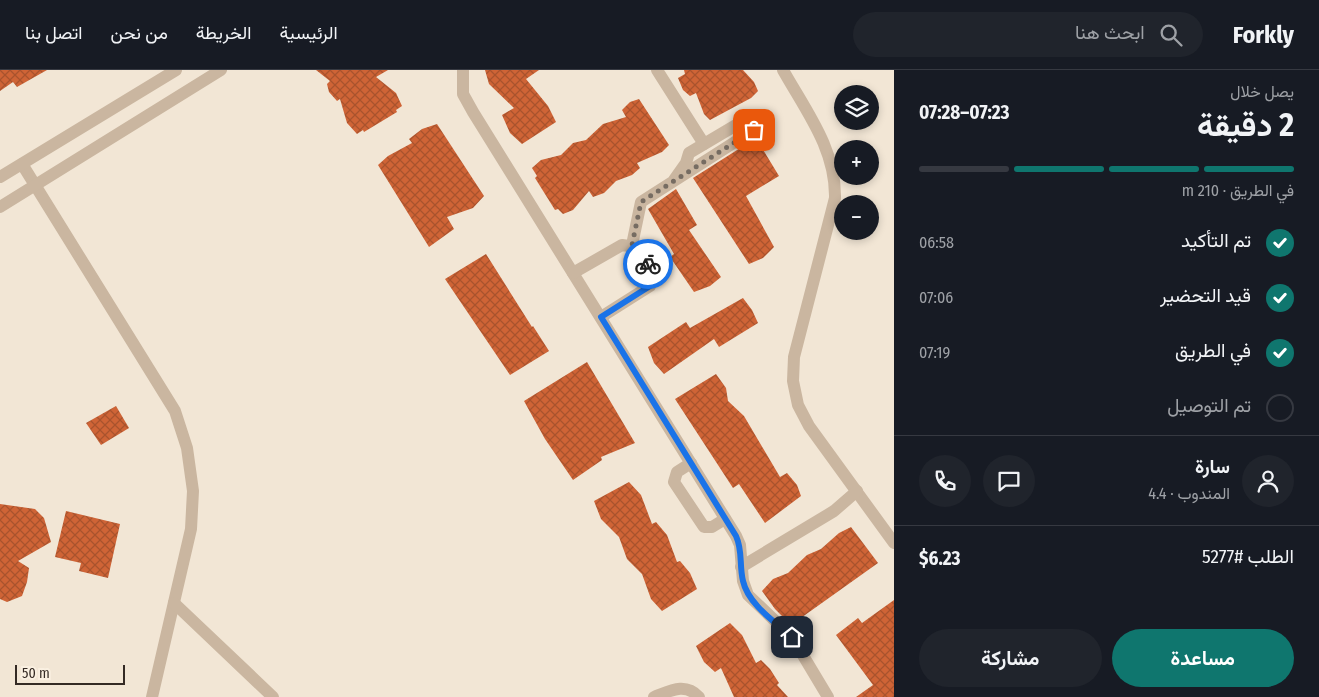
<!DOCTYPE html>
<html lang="ar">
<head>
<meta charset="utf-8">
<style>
	:root { --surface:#171b24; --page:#20242c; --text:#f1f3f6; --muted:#9ea1a6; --line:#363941; --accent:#0f766e }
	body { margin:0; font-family:"Fira Sans Condensed",Vazirmatn,sans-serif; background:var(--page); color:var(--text); direction:rtl; height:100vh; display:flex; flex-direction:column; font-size:19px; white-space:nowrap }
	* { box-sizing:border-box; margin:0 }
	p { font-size:16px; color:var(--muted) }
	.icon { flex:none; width:28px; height:28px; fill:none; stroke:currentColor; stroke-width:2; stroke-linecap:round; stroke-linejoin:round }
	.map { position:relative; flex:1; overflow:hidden; direction:ltr }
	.drawer { display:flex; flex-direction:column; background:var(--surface); width:425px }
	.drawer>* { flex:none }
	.tools { position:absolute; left:834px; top:15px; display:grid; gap:10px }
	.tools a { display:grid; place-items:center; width:45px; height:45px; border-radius:50%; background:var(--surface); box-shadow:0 2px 8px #0003; font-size:25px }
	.scale { position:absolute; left:15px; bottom:12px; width:110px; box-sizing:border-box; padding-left:5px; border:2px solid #342a24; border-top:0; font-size:14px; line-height:18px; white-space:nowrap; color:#342a24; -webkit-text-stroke:4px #faf0e1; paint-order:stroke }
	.pin { position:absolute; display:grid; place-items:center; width:42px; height:42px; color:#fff; margin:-21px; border-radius:10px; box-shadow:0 2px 8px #0006 }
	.courier { position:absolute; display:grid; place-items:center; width:50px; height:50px; margin:-25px; border:4px solid #1a73e8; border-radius:50%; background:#fff; color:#222; box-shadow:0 1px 6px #0007 }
	.overview em { font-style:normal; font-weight:700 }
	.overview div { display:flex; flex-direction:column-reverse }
	.overview { display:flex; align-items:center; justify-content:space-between; height:85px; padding:0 25px }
	h1 { font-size:32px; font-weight:700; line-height:38px }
	.bar { display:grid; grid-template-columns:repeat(4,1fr); gap:8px 5px; align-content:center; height:60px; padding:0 25px }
	.bar i { height:6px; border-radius:4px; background:var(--line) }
	.bar .on { background:var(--accent) }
	.bar p { grid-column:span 4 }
	.line { display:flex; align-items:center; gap:12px; padding:0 25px; border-top:1px solid var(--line) }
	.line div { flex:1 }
	.round { display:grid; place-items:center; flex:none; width:52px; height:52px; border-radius:26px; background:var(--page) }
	ol { padding:0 25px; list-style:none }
	li { display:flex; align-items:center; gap:15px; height:55px }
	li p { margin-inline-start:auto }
	li .icon { padding:5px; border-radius:50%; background:var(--accent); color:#fff; stroke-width:4 }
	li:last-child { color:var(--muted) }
	li i { width:28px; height:28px; border:2px solid var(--line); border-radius:50% }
	.cta { display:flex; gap:10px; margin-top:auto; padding:10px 25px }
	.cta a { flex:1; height:58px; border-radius:30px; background:var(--accent); color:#fff; font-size:20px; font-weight:700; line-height:58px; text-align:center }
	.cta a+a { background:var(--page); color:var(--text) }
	header { display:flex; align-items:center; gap:30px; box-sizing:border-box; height:70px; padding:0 25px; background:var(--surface); border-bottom:1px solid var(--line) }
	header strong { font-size:24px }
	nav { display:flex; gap:28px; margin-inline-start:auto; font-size:18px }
	.search { width:350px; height:45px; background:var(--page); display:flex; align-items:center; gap:12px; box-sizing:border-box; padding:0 18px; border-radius:28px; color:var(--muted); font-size:19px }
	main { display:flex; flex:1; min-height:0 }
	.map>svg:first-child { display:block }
</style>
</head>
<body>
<header>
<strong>Forkly</strong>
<div class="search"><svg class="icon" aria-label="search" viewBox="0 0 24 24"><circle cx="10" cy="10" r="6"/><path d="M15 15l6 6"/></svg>ابحث هنا</div>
<nav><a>الرئيسية</a><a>الخريطة</a><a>من نحن</a><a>اتصل بنا</a></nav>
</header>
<main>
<section class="drawer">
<div class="overview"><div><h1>2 دقيقة</h1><p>يصل خلال</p></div><em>07:23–07:28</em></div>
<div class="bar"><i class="on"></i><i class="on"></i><i class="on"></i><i></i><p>في الطريق · 210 m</p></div>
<ol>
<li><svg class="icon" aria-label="check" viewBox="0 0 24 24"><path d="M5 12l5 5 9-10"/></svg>تم التأكيد<p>06:58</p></li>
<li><svg class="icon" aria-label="check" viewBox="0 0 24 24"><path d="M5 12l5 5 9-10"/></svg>قيد التحضير<p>07:06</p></li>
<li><svg class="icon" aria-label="check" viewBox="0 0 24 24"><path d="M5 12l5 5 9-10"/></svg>في الطريق<p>07:19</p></li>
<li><i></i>تم التوصيل</li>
</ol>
<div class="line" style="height:90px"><a class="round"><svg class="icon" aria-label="person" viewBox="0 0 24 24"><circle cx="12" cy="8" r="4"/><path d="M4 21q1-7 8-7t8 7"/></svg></a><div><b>سارة</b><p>المندوب · 4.4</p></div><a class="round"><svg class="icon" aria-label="chat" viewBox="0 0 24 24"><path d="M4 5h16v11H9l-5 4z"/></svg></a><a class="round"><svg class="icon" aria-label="phone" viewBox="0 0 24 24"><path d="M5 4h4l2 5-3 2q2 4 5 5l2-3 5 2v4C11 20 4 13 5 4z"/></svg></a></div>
<div class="line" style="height:65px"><div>الطلب #5277</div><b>$6.23</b></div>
<div class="cta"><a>مساعدة</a><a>مشاركة</a></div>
</section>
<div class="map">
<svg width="894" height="627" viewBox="0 0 894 627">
	<defs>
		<pattern id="building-cross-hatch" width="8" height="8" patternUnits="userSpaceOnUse" patternTransform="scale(1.25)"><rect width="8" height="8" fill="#cf6436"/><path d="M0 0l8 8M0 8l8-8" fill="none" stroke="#a9532d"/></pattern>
	</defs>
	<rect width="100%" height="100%" fill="#f2e6d5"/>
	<g fill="url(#building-cross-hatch)">
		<path d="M0,0h47l-30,17 -4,-5 -13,9z"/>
		<path d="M316,0h72l-12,7 20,16 6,13 -6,4 1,2 -33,20 -1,-2 -6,4 -10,-11 -7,-24 -3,2 -8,-9 -2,-8 3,-3z"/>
		<path d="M485,0h54l-13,9 22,27 8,16 -34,22 -12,-11 -8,-18 12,-7 -25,-24z"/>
		<path d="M684,0h59l11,12 4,9 -7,7 -41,22 -6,-6 -8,-21 -6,3 -7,-6 -5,-12 7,-4z"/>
		<path d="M639,29l30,46 -7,7 -25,11 3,5 -8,7 -16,6 -12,12 -11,4 -4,-6 -16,19 -10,4 -5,-5 -3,1 -20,-32 2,-2 -5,-8 9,-8 20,-5 12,-12 13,-3 17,-16 23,-7 -4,-7 8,-8z"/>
		<path d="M437,54l47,72 -11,12 -26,9 7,12 -25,18 -51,-82 10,-9 24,-13 -3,-4 13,-10z"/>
		<path d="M756,68l23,38 -33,20 28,51 -11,11 -14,6 -56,-86z"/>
		<path d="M676,119l21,36 -8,5 32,47 -11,9 -16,6 -24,-35 4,-3 -26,-45z"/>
		<path d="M486,184l46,73 1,-1 16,25 -39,24 -65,-96z"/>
		<path d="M743,228l9,12 6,13 -39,24 -5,-8 -50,35 -10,-11 -6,-16 38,-25 4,6z"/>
		<path d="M587,292l48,81 -34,14 1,3 -29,20 -28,-41 -21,-38z"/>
		<path d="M716,304l10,14 2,13 16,15 36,61 7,-4 10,12 4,11 -36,27 -26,-39 -6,4 -58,-89z"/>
		<path d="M116,336l13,22 -28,17 -15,-22z"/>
		<path d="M629,412l12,13 11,29 4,-2 11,13 10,27 3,-1 10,12 7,16 -35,22 -11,-12 -9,-25 -15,-15 -8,-22 -18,-18 -7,-18z"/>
		<path d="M0,434l35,5 9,9 7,24 -33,19 11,7 -2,14 -5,14 -15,6 -7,-3z"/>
		<path d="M66,441l54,13 -12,54 -29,-7 2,-8 -26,-6z"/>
		<path d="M851,457l27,36 -87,62 -16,-16 -13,-18 11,-12 15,-6 19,-18 14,-6 18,-16z"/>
		<path d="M894,530v97h-38l17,-12 -37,-50 22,-17 4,5z"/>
		<path d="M730,553l12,12 14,28 5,-3 9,9 9,14 -2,2 11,12h-54l-13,-29 -6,4 -11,-10 -8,-16z"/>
	</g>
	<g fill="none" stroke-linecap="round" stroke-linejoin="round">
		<g stroke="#cab6a0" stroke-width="12">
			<path d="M463,0v24l10,18 263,424 4,9 3,36 5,14 44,42 36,60"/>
			<path d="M657,0l47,74"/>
			<path d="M783,0c23,41 53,79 52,128l-41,159 -1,24 5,24 11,21 85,117"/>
			<path d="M22,94l153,247 12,37 6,43 -2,38 -39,168"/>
			<path d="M0,107l176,-107"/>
			<path d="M0,137l221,-137"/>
			<path d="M632,175l9,-43 119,-76v-7l-7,-4 -64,38 -3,10 -12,17"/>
			<path d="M573,203l49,-28 15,2c8,12 21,25 13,39l-49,31"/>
			<path d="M691,393l-14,9 -3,10 30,45h8l13,-8"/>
			<path d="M741,497l93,-56 23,-20"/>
			<path d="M174,533l99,94"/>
			<path d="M654,627c16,-6 31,-15 45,0"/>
		</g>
	</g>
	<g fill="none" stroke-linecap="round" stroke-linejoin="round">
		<path stroke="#766c62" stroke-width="5" stroke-dasharray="0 9" d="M648,194l-11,-17 -5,-2 9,-43 113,-72"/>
		<path stroke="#1a73e8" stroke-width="6" d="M648,194l5,12 -3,10 -49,31 135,219c7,15 3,29 7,45 5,23 32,41 49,56"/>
	</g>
</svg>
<div class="tools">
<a><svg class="icon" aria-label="layers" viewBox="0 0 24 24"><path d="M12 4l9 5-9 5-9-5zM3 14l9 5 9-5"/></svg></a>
<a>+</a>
<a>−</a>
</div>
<div class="scale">50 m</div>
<div class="pin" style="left:754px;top:60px;background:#ea580c"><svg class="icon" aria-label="bag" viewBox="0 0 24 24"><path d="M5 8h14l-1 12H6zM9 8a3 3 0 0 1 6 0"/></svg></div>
<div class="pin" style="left:792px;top:567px;background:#1f2937"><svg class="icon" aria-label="home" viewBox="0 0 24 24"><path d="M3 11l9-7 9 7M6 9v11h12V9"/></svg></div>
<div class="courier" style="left:648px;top:194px"><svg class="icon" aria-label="bike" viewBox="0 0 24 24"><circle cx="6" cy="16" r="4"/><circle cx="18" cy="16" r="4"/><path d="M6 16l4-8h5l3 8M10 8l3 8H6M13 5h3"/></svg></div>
</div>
</main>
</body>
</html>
